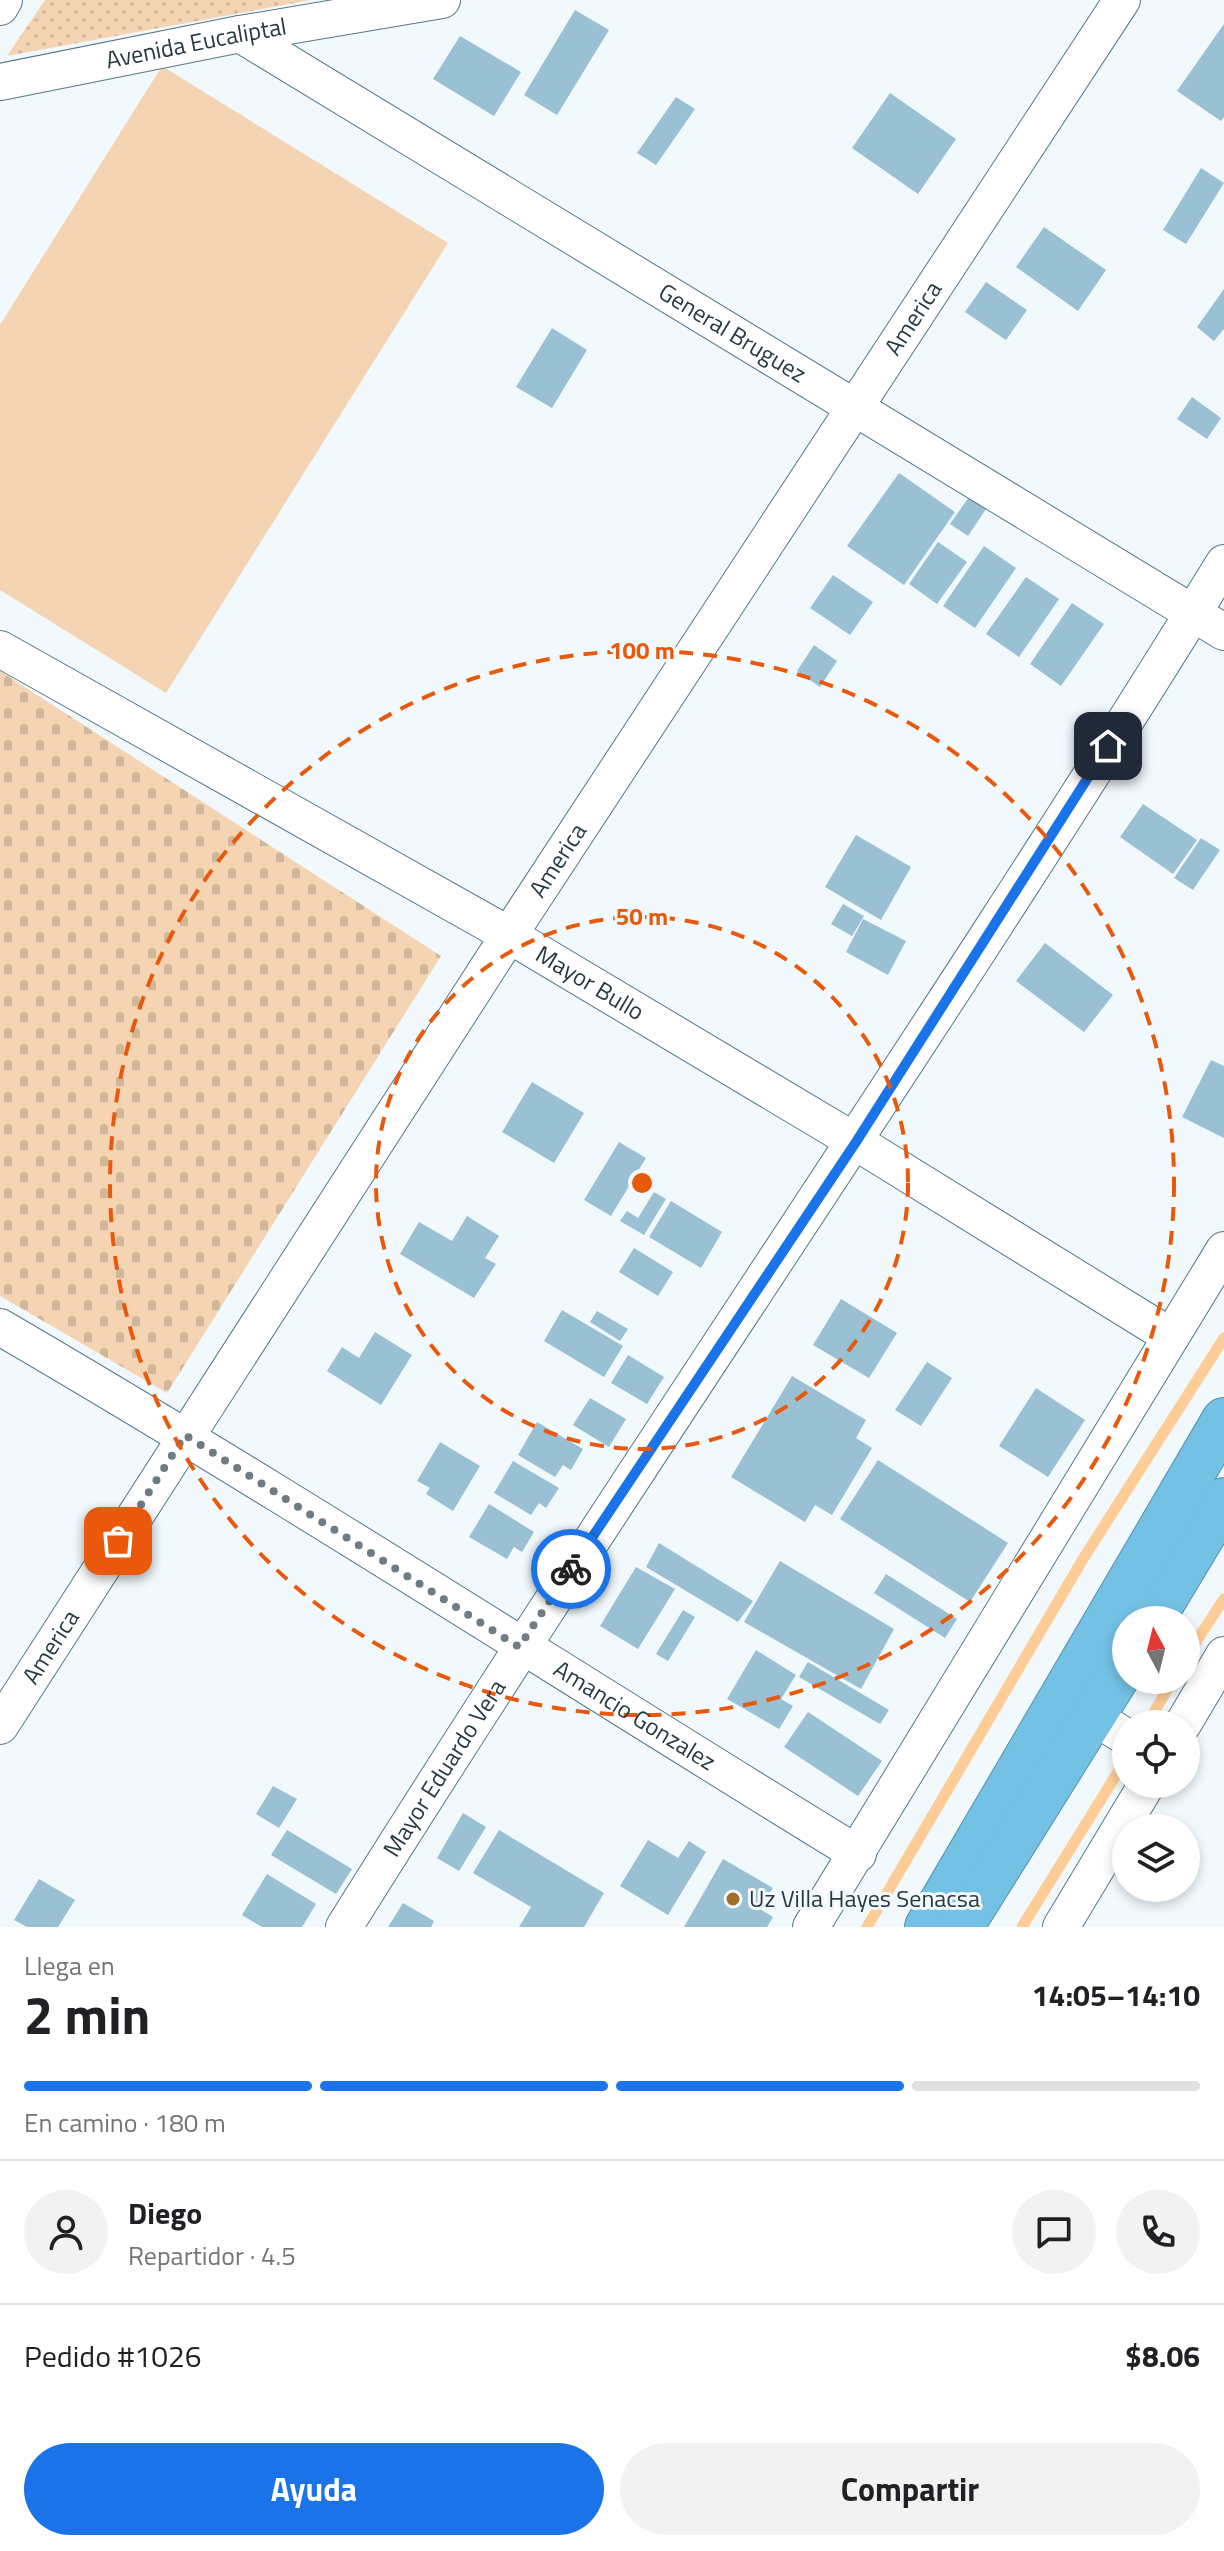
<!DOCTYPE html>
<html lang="es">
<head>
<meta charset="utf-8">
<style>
	:root { --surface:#fff; --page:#f2f2f2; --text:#202124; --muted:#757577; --line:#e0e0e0; --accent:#1a73e8 }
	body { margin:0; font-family:"Titillium Web",sans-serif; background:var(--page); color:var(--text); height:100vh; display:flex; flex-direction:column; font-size:30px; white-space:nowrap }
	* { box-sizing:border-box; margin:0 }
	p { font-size:26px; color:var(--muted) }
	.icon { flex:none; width:44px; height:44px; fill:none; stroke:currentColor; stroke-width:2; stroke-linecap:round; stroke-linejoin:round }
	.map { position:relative; height:1927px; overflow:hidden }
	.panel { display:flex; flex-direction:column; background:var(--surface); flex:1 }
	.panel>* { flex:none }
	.needle { width:52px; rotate:353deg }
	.fabs { position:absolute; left:1112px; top:1606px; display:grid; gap:16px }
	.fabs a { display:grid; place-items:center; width:88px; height:88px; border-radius:50%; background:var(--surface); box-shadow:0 4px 12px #0003; font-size:40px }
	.pin { position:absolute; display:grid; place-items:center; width:68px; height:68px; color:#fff; margin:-34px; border-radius:16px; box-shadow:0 4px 12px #0006 }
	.courier { position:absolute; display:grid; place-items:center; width:80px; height:80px; margin:-40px; border:6px solid #1a73e8; border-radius:50%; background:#fff; color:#222; box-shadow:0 2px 10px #0007 }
	.headline em { font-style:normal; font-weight:700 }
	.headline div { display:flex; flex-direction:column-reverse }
	.headline { display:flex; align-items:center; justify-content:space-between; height:136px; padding:0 24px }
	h1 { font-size:52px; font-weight:700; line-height:60px }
	.bar { display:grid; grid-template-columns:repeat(4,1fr); gap:12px 8px; align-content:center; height:96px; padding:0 24px }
	.bar i { height:10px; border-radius:6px; background:var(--line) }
	.bar .current { background:var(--accent) }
	.bar p { grid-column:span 4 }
	.line { display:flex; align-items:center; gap:20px; padding:0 24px; border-top:2px solid var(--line) }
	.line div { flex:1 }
	.round { display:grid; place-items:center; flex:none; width:84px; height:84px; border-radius:42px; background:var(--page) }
	.cta { display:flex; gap:16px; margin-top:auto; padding:16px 24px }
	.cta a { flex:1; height:92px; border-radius:48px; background:var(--accent); color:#fff; font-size:32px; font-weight:700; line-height:92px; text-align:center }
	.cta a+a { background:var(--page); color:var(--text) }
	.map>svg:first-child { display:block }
</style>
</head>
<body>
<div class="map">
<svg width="1224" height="1927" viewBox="0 0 1224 1927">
	<defs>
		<pattern id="green-dots" width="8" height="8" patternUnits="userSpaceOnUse" patternTransform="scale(2)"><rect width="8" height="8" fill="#f4d4b2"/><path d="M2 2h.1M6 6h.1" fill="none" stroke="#d1b79a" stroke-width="1.8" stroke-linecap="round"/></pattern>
		<pattern id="cemetery-stones" width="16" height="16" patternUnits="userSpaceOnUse" patternTransform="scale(2)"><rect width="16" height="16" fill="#f4d4b2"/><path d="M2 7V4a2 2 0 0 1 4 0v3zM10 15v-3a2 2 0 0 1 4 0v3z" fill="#d1b79a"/></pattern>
	</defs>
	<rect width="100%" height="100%" fill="#f1f9fd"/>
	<path fill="url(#green-dots)" d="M45,0h266l-304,56z"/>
	<path fill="url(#cemetery-stones)" d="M0,671l441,285 -274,437 -167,-97z"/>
	<path fill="#f4d4b2" d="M162,66l286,177 -282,450 -166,-103v-265z"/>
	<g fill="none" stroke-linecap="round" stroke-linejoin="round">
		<g stroke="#fecc96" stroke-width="11">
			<path d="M1186,1657l38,-58"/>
			<path d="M1147,1724l26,-44"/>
			<path d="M867,1927l216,-368 141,-221"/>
			<path d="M1022,1927l104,-168"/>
		</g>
	</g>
	<g fill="#9ac0d3">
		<path d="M575,10l34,20 -52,85 -33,-20z"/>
		<path d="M1224,24v93l-3,4 -44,-30z"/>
		<path d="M460,36l61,36 -27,44 -61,-37z"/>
		<path d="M890,93l66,46 -38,55 -66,-46z"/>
		<path d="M676,97l19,12 -39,56 -19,-12z"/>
		<path d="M1201,168l23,15 -38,61 -23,-14z"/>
		<path d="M1044,227l62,43 -28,41 -62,-44z"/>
		<path d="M986,282l41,28 -21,30 -41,-28z"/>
		<path d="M1224,289v40l-10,12 -17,-14z"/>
		<path d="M552,328l35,22 -35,58 -36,-21z"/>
		<path d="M1192,397l29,21 -14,21 -30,-20z"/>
		<path d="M899,473l56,39 -51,73 -57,-39z"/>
		<path d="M971,494l17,12 -20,30 -18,-12z"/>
		<path d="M938,542l29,20 -30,42 -28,-20z"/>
		<path d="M984,546l32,22 -41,60 -32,-22z"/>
		<path d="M833,575l40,27 -23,33 -40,-27z"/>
		<path d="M1026,577l33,22 -40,58 -33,-23z"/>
		<path d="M1072,603l32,21 -43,62 -31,-22z"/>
		<path d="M814,645l23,16 -17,26 -23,-16z"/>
		<path d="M1143,804l54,36 -24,34 -53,-37z"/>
		<path d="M856,835l55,32 -30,53 -56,-33z"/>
		<path d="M1201,838l19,12 -27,40 -19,-12z"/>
		<path d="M843,904l21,12 -12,20 -21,-12z"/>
		<path d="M863,919l43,22 -18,34 -42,-23z"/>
		<path d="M1045,943l68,52 -29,37 -68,-51z"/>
		<path d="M1211,1060l13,6v72l-42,-21z"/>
		<path d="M532,1082l52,31 -30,50 -52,-31z"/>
		<path d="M619,1142l27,16 -35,58 -27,-16z"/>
		<path d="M654,1192l12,7 -22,36 -24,-14 7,-10 11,7z"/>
		<path d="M671,1201l51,31 -21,36 -52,-31z"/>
		<path d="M467,1216l32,20 -14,22 11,6 -22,34 -74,-44 19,-32 33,19z"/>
		<path d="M634,1248l39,24 -15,24 -39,-24z"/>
		<path d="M841,1299l56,34 -28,45 -56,-33z"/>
		<path d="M562,1310l61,36 -19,31 -60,-36z"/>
		<path d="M597,1311l31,18 -8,12 -30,-19z"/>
		<path d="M375,1332l37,23 -31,50 -54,-34 15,-24 17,11z"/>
		<path d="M628,1355l36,22 -17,27 -36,-21z"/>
		<path d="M927,1362l25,16 -31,48 -26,-16z"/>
		<path d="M792,1376l74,44 -10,18 16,10 -40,67 -17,-10 -10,17 -74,-45z"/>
		<path d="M1036,1388l49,32 -37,57 -49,-31z"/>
		<path d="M590,1398l36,21 -17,28 -36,-22z"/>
		<path d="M537,1422l46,27 -12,21 -8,-5 -8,12 -37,-22z"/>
		<path d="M440,1442l40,24 -27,45 -27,-17 4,-6 -13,-7z"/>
		<path d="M878,1460l130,83 -38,59 -130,-83z"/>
		<path d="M513,1461l46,27 -13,20 -7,-5 -8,12 -37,-22z"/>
		<path d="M489,1504l45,28 -12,20 -8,-5 -7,12 -38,-22z"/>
		<path d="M659,1543l94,58 -15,21 -92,-55z"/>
		<path d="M780,1561l114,68 -33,60 -117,-67z"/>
		<path d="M636,1567l39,22 -37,60 -38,-23z"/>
		<path d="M886,1574l71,45 -12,19 -71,-45z"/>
		<path d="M683,1610l12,7 -27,44 -12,-7z"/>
		<path d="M756,1650l40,25 -15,24 12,7 -14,23 -52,-30z"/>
		<path d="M808,1662l81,48 -9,14 -81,-47z"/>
		<path d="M808,1712l74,49 -24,35 -74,-49z"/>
		<path d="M273,1786l24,13 -18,29 -23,-14z"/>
		<path d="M463,1813l23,14 -27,44 -22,-13z"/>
		<path d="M287,1830l65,39 -16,25 -65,-39z"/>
		<path d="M499,1830l105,63 -20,34h-65l12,-20 -58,-34z"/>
		<path d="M648,1840l30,18 11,-17 17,11 -38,63 -48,-29z"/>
		<path d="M723,1859l50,29 -13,21 13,8 -6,10h-83z"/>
		<path d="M267,1874l49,30 -14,23h-40l-20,-12z"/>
		<path d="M39,1879l36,21 -17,27h-31l-13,-7z"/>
		<path d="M403,1903l31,18 -3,6h-43z"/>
	</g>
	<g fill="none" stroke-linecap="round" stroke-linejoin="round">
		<g stroke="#54788a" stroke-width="38">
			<g id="street">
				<path d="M0,7l4,-7"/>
				<path id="s1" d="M240,34l984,598"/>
				<path id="s2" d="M0,82l240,-48 202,-34"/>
				<path id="s3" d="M0,649l509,286 347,207 314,194"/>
				<path id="s4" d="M0,1327c290,169 572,352 858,527"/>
				<path d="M1093,1716l33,21"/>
				<path d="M1183,1724l41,-69"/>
				<path id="s5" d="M0,1726l509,-791 613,-935"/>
				<path id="s6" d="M344,1927c287,-459 596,-903 880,-1364"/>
				<path d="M811,1927l413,-677"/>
				<path d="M1061,1927l86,-143"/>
			</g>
		</g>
		<g stroke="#5991ac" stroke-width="46">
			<g id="highway">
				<path d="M1152,1620l72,-120"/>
				<path d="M927,1927l297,-507"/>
				<path d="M961,1927l165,-264"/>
			</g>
		</g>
		<use href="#street" stroke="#fff" stroke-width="36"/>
		<use href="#highway" stroke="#73c1e5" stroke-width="44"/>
	</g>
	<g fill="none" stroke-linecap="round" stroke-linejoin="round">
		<path stroke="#6f7c83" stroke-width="8" stroke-dasharray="0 14.4" d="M118,1541l67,-106 334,212 52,-78"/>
		<path stroke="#1a73e8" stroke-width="10" d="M571,1569l285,-427 252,-396"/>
	</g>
	<g fill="none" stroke="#e8590c" stroke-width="4" stroke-dasharray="14 10">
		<circle cx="642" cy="1183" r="266"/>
		<circle cx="642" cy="1183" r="532"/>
	</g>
	<circle fill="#a46d28" stroke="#f1f9fd" stroke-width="3" cx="733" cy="1899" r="8"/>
	<g text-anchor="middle" stroke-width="6" stroke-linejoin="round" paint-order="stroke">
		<g font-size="24" fill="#293941" stroke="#f1f9fd">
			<text dy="8" stroke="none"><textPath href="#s2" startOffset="200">Avenida Eucaliptal</textPath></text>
			<text dy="8" stroke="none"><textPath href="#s5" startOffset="1678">America</textPath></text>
			<text dy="8" stroke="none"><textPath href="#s1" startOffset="576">General Bruguez</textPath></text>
			<text dy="8" stroke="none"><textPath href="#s5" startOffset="1030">America</textPath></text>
			<text dy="8" stroke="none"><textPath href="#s3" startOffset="678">Mayor Bullo</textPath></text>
			<text dy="8" stroke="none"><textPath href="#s5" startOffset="94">America</textPath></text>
			<text dy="8" stroke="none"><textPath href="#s4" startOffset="744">Amancio Gonzalez</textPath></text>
			<text dy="8" stroke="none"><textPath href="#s6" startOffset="188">Mayor Eduardo Vera</textPath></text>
		</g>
		<g font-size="24" fill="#293941" stroke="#f1f9fd" text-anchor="start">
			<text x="749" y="1907">Uz Villa Hayes Senacsa</text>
		</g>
	</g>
	<circle cx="642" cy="1183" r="12" fill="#e8590c" stroke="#f1f9fd" stroke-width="4"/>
	<g font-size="24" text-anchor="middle" font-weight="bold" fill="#e8590c" stroke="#f1f9fd" stroke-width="6" stroke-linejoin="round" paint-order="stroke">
		<text x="642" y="659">100 m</text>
		<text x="642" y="925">50 m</text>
	</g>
</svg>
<div class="fabs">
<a><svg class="needle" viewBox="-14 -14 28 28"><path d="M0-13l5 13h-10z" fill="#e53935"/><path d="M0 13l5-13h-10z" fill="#757577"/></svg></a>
<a><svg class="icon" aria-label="locate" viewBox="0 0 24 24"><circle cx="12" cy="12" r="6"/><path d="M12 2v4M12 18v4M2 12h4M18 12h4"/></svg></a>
<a><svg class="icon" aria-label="layers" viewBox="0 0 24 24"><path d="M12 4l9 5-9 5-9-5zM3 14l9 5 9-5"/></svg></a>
</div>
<div class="pin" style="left:118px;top:1541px;background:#ea580c"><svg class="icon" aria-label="bag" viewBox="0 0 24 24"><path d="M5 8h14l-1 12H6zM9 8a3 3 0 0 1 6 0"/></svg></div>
<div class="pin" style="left:1108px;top:746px;background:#1f2937"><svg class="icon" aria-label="home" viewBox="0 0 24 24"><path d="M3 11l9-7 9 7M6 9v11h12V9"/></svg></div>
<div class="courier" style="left:571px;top:1569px"><svg class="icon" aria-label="bike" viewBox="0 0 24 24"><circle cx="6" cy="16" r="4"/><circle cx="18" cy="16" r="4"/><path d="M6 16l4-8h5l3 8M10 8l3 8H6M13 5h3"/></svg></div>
</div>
<section class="panel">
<div class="headline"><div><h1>2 min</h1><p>Llega en</p></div><em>14:05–14:10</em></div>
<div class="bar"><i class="current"></i><i class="current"></i><i class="current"></i><i></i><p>En camino · 180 m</p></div>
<div class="line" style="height:144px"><a class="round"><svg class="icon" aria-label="person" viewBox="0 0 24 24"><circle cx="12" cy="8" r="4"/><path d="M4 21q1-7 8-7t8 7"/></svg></a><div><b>Diego</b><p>Repartidor · 4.5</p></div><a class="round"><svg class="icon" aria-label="chat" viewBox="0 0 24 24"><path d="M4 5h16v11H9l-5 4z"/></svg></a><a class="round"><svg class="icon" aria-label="phone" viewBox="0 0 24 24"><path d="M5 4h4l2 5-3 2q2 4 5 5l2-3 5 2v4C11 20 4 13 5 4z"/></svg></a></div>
<div class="line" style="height:104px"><div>Pedido #1026</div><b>$8.06</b></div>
<div class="cta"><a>Ayuda</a><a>Compartir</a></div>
</section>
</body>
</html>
